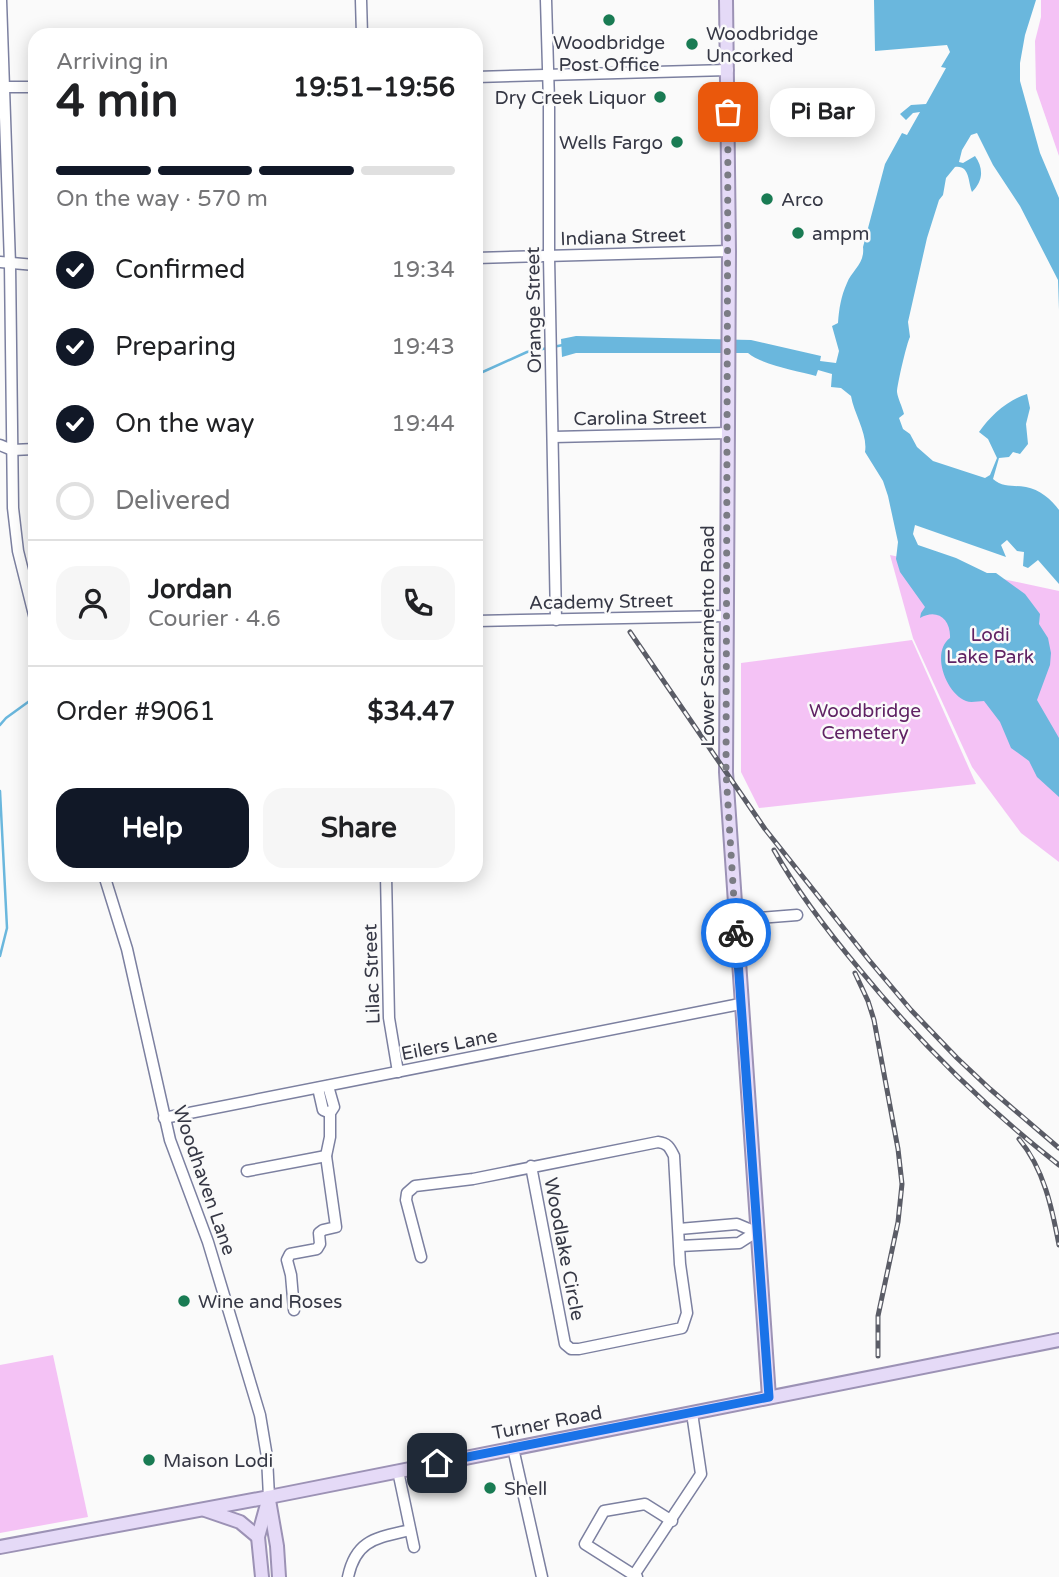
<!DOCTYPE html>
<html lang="en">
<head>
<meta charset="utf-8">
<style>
	:root { --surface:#fff; --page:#f6f6f6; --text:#202124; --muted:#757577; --line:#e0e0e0; --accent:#111827 }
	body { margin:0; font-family:"Varela Round",sans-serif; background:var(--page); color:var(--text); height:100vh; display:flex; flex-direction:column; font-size:26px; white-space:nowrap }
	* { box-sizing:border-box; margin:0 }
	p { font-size:23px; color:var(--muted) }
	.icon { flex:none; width:38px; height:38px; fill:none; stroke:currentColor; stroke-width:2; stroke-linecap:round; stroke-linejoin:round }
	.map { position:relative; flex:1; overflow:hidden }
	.drawer { position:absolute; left:28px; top:28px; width:455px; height:854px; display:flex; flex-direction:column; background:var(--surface); border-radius:21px; box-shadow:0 4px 18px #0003 }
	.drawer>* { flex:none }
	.pin { position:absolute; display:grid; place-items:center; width:60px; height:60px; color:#fff; margin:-30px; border-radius:14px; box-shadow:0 4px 10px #0006 }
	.courier { position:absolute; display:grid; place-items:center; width:70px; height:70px; margin:-35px; border:5px solid #1a73e8; border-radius:50%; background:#fff; color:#222; box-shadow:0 2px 9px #0007 }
	.bubble { position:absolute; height:49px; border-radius:21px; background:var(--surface); box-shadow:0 4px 18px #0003; font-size:23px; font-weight:700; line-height:49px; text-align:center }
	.overview em { font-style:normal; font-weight:700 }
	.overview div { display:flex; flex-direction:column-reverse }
	.overview { display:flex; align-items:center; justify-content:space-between; height:119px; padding:0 28px }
	h1 { font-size:46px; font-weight:700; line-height:52px }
	.bar { display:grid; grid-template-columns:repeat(4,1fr); gap:10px 7px; align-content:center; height:84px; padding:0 28px }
	.bar i { height:9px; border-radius:5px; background:var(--line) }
	.bar .on { background:var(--accent) }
	.bar p { grid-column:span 4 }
	.line { display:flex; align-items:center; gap:18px; padding:0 28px; border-top:2px solid var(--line) }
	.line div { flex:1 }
	.round { display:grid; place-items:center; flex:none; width:74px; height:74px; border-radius:21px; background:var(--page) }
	ol { padding:0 28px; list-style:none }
	li { display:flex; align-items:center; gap:21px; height:77px }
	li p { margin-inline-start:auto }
	li .icon { padding:7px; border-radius:50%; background:var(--accent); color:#fff; stroke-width:4 }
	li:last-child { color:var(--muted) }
	li i { width:38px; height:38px; border:4px solid var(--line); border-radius:50% }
	.primary-button { display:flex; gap:14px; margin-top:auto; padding:14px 28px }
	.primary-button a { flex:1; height:80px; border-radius:21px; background:var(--accent); color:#fff; font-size:28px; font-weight:700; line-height:80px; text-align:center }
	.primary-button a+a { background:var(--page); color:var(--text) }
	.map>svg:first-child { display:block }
</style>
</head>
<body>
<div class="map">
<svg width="1059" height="1577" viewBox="0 0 1059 1577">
	<rect width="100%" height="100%" fill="#fafafa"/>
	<g fill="#f4c2f5">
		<path d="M1041,0h18v156l-23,-67 -1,-48 6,-24z"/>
		<path d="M890,555l169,36v271l-38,-29 -49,-66 -59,-129z"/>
		<path d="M912,640l64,144 -217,24 -18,-36v-109z"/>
		<path d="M53,1355l35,162 -88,16v-168z"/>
	</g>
	<path fill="#6ab7dd" d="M874,0h162l-11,35 -5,28v18l20,72 19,45v112l-1,-30 -38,-74 -27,-41 -16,-32 -6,2 -9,15 -3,12 4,1 12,-7c9,13 8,25 -3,36 -4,-10 -2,-27 -17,-25l-9,11 -3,17 -4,5 -12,38 -19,84 2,15c-3,5 -13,48 -13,55 1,7 5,14 7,22l-5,4 4,11 7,5 7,13 16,14 52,17 5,-3 7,-17 -9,-19 -9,-7c12,-17 29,-32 48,-38l3,14 -4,16 2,20 -8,10 -7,-2 -4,5 -10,1 -6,21c10,9 21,6 33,8 13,2 26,13 33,23v74l-21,-24 -10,8 -5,-2 1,-14 -7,-1 -10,-11 -6,5 5,12 -91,-32 -2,9 5,11 38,13 31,15h9l29,21 15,20 -1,10 9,14 3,15 -1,12 -13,35 22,38v59l-22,-20 -8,-16 -18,-13 -11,-26 -16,-21c-6,0 -13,2 -18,0 -21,-9 -35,-49 -16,-63 1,-19 -13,-30 -30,-20l1,-5 4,-6 -25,-35 -4,-13 2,-17 -10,-46 -5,-15 -18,-29c3,-18 -11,-38 -14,-56l-10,-8 -10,-1 1,-13 -14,-4 -2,6c-18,-5 -54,-11 -68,-23h-172l-14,4 -1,-18 15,-3 175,4 70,16 -1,5 16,2 3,-12 -7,-25 6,-3c1,-14 3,-27 9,-40 5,-13 18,-19 16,-36l22,-83 17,-31 5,2 13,-23 -7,1 -7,7 -6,-6 11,-9 15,-1 20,-36 -5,-1 9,-15 -3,-7 -72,6z"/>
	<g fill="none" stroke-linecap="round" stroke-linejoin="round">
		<g stroke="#6ab7dd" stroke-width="2.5">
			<path d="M476,375l51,-23 36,-7"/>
			<path d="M0,725l6,-7 29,-21"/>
			<path d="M0,791l7,137 -7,28"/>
		</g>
		<g stroke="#7c80a0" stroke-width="13">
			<g id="minor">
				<path d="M1,0l9,264 3,244 5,43 17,68"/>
				<path d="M361,0l1,35"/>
				<path d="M546,0l3,102v155l7,363"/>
				<path d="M476,77l252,-7"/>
				<path d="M0,87h35"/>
				<path d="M476,258l253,-7"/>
				<path d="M0,262l35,3"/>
				<path d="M553,437l175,-4"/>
				<path d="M0,445l12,5 23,-1"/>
				<path d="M476,621l251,-5"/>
				<path d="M104,875l23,74 43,191 38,102 52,173 7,42 2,40"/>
				<path d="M386,875l3,143 9,54"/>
				<path d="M735,920l62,-5"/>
				<path d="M318,1088l5,22 7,3"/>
				<path d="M164,1118l576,-114"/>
				<path d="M247,1171l79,-15"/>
				<path d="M679,1229l58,-5 19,8"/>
				<path d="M680,1246l59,-3 17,-11"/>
				<path d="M421,1257l-15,-57 1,-7 8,-7 58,-7 185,-37c10,1 12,6 16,14l6,108 7,49 -5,15 -103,21h-8l-6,-5 -34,-178"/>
				<path d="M294,1310l-3,-35 -4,-15 3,-6 27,-5 3,-5 -1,-11 4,-3 13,-3 -10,-71 4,-19v-24l4,-6 -6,-21"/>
				<path d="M513,1448l29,129"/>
				<path d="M398,1471l16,76"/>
				<path d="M634,1575l67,-101 -9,-61"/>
				<path d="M348,1577c8,-38 29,-39 62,-47"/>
				<path d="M637,1577l-52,-33 19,-33 41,-7 27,17"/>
			</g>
		</g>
		<g stroke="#9c92b5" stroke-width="16">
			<g id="major">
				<path d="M726,0l3,251 -3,521 43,625"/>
				<path d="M269,1500l8,46 2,31"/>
				<path d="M205,1510l35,12 18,15"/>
				<path d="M0,1547l269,-50 790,-157"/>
				<path d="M262,1577l-4,-40 11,-40"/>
			</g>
		</g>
		<use href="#minor" stroke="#fff" stroke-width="10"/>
		<use href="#major" stroke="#e5daf7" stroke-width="12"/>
		<g stroke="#5a5c66" stroke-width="5">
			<g id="rail">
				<path d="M630,632l135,197 104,131 42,50 46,48 33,31 69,59"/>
				<path d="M774,850c24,43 55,83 87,121 59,72 125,137 198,194"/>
				<path d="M855,973l13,28 6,19 24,129 4,35 -4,38 -20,94v40"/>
				<path d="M1019,1139c25,30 33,69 40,106"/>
			</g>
		</g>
		<use href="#rail" stroke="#fafafa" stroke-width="2.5" stroke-dasharray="8" stroke-linecap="butt"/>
	</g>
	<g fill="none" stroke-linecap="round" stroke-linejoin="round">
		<path stroke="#7b7c84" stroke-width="7" stroke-dasharray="0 12.6" d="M728,112l-2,660 10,161"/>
		<path stroke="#1a73e8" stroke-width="9" d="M437,1463l332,-66 -33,-464"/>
	</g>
	<g fill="#197b53" stroke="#fafafa" stroke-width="2.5">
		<circle cx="609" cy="20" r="7"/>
		<circle cx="692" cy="44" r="7"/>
		<circle cx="660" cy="97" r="7"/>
		<circle cx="677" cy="142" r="7"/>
		<circle cx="767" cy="199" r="7"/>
		<circle cx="798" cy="233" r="7"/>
		<circle cx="184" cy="1301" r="7"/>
		<circle cx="149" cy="1460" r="7"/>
		<circle cx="490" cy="1488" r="7"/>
	</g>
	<g text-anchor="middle" stroke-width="5" stroke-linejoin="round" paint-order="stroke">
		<g font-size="19" fill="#363845" stroke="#fafafa" text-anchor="start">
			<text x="706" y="40">Woodbridge<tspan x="706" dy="22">Uncorked</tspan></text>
			<text x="609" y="49" text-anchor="middle">Woodbridge<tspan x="609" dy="22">Post Office</tspan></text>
			<text x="646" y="104" text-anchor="end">Dry Creek Liquor</text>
			<text x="663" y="149" text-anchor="end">Wells Fargo</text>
			<text x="781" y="206">Arco</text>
			<text x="812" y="240">ampm</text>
			<text x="198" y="1308">Wine and Roses</text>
			<text x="163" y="1467">Maison Lodi</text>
			<text x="504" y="1495">Shell</text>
		</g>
		<g font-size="19" fill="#363845" stroke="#fafafa">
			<text transform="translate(623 236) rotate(-2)" y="7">Indiana Street</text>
			<text transform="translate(533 310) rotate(-91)" y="7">Orange Street</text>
			<text transform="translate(640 417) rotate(-1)" y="7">Carolina Street</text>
			<text transform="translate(601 601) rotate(-1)" y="7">Academy Street</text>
			<text transform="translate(707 636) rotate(-90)" y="7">Lower Sacramento Road</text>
			<text transform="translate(371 974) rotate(-92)" y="7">Lilac Street</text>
			<text transform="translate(449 1044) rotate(-11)" y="7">Eilers Lane</text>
			<text transform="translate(205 1180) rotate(71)" y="7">Woodhaven Lane</text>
			<text transform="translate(565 1249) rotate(79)" y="7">Woodlake Circle</text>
			<text transform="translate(547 1422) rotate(-11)" y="7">Turner Road</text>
		</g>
		<g font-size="19" fill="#602364" stroke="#fafafa">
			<text x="990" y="641">Lodi<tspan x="990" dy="22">Lake Park</tspan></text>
			<text x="865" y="717">Woodbridge<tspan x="865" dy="22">Cemetery</tspan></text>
		</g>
	</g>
</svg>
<div class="pin" style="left:728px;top:112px;background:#ea580c"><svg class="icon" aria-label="bag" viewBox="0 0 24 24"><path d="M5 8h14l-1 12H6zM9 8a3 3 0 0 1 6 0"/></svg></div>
<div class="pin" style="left:437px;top:1463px;background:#1f2937"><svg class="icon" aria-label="home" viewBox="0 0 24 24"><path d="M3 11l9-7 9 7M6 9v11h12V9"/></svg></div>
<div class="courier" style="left:736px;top:933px"><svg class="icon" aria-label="bike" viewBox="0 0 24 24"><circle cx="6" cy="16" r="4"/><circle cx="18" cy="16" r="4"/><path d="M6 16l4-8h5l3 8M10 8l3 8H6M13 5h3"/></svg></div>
<div class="bubble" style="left:770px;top:88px;width:105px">Pi Bar</div>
<section class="drawer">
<div class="overview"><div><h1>4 min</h1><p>Arriving in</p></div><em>19:51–19:56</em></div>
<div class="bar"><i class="on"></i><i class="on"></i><i class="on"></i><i></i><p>On the way · 570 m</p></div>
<ol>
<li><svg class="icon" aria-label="check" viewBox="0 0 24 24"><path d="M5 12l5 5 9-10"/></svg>Confirmed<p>19:34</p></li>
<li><svg class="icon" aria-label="check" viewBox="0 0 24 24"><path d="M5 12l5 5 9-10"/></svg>Preparing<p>19:43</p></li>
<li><svg class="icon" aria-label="check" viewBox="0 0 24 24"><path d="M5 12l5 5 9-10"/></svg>On the way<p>19:44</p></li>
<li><i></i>Delivered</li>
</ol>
<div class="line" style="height:126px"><a class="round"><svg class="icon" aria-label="person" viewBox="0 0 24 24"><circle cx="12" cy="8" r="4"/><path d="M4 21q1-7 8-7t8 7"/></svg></a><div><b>Jordan</b><p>Courier · 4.6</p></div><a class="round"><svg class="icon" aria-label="phone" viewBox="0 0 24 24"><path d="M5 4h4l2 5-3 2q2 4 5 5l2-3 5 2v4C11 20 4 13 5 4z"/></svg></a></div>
<div class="line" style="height:91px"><div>Order #9061</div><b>$34.47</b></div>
<div class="primary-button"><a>Help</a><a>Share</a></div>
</section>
</div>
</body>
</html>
